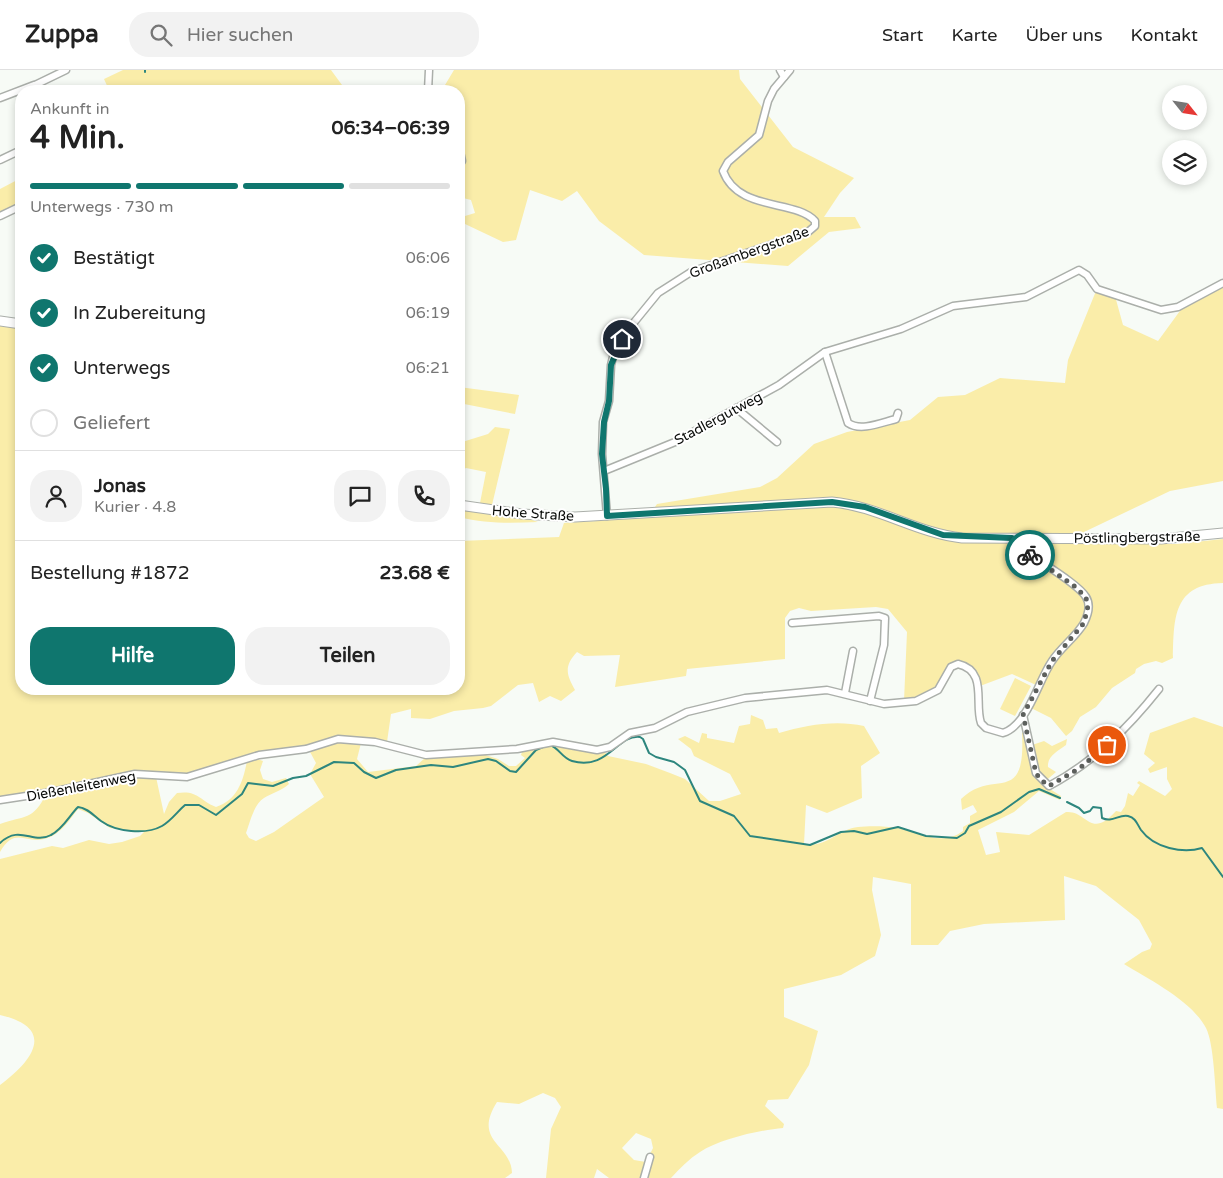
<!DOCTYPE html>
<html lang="de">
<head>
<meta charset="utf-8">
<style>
	:root { --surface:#fff; --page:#f2f2f2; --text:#222; --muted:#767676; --line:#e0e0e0; --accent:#0f766e }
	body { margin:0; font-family:"Varela Round",sans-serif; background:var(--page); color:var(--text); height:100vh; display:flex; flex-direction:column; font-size:19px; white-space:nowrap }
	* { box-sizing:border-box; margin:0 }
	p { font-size:16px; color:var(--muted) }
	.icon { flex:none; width:28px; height:28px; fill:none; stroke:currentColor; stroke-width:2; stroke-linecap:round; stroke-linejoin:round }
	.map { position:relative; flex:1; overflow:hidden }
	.side { position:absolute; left:15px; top:15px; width:450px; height:610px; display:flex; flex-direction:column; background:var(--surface); border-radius:20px; box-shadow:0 2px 8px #0003 }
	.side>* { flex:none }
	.needle { width:32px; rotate:120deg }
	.fabs { position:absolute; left:1162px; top:15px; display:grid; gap:10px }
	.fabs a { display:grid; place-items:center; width:45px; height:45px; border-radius:50%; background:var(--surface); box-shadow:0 2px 8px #0003; font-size:25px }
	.pin { position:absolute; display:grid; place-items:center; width:42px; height:42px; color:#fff; margin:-21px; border:2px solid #fff; border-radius:50%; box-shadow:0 1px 5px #0007 }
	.courier { position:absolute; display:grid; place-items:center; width:50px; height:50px; margin:-25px; border:4px solid #0f766e; border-radius:50%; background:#fff; color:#222; box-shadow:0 1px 6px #0007 }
	.overview em { font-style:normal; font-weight:700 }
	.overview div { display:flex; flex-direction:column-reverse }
	.overview { display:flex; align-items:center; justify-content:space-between; height:85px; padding:0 15px }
	h1 { font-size:32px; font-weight:700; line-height:38px }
	.bar { display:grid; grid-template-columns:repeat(4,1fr); gap:8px 5px; align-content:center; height:60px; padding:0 15px }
	.bar i { height:6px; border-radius:4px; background:var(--line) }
	.bar .active { background:var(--accent) }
	.bar p { grid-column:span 4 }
	.line { display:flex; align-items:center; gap:12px; padding:0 15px; border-top:1px solid var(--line) }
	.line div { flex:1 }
	.round { display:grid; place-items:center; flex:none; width:52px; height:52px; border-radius:20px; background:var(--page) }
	ol { padding:0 15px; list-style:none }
	li { display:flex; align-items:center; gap:15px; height:55px }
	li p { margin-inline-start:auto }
	li .icon { padding:5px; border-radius:50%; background:var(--accent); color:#fff; stroke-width:4 }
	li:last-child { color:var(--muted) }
	li i { width:28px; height:28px; border:2px solid var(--line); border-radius:50% }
	.cta { display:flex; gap:10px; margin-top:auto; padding:10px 15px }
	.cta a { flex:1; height:58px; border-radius:20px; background:var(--accent); color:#fff; font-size:20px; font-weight:700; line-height:58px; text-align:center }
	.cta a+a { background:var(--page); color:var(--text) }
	header { display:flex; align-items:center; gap:30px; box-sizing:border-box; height:70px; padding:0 25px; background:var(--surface); border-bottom:1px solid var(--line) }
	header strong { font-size:24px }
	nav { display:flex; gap:28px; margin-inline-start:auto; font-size:18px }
	.search { width:350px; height:45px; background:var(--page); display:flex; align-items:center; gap:12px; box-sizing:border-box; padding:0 18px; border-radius:20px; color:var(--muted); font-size:19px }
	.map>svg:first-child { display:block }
</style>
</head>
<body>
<header>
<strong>Zuppa</strong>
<div class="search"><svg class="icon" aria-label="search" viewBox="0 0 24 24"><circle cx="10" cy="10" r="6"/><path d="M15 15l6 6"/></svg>Hier suchen</div>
<nav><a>Start</a><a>Karte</a><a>Über uns</a><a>Kontakt</a></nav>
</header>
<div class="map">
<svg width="1223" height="1108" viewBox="0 0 1223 1108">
	<rect width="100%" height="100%" fill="#f7fbf6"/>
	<g fill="#faeda9" fill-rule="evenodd">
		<path d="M123,0h208l11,15 11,6 -244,-1 -5,-11z"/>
		<path d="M454,0h285l1,9 53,68 61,31 -14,15 -16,24h31l6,11 -32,4 -41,34 -144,-11 -45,-34 -22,-30 -15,10 -32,-11 -14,50 -13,2 -38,-18v-8l10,-3 -4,-13 -12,-3v-106h-28v-4l11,3z"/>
		<path d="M21,108v26l-21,11v-26z"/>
		<path d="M1223,215v196l-53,10 -88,42h-119l-19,-3 -4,7 65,5 60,39 17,14 4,8v8l-4,11 -36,45 -10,18 -24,-11 -32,12 -11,-19 -16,-2c-18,26 -19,27 -49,36l3,-69 -19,-23 -12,-2 -65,4 -12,-3 -9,3 -5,7v41l-98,10 -1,7 -71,11 5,-32 -36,1 -7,-4c-13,14 -11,22 -2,38l-14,11 -11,-5 -11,6 -6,-19 -15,2 -27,21 -8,2 -29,3 -24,8 -19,-1v-9l-20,5 -4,28h-65l-134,33 -41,-2 -147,25v-474l18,3 3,5 -4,45 4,2v310h438v-148l100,-4 5,-14 33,-2 109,-14 -4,-2 -44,3 -3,-1 2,-3 103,-17 17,-9 37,-34 33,-12 63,-12 28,-23 27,-2 35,-17 65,5 3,-23 28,-69 19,5 8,29 35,16 27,-37z"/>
		<path d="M459,317l60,8 -4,19 -56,-11z"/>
		<path d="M495,357l15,2 -18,76 -12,-2 6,-31 -20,-4 -7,4v-29l29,-9z"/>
		<path d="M459,439l70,10 9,3c-26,1 -53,2 -79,-5z"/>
		<path d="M1223,469v44c-50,1 -49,35 -50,75l-11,5 -6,-2 -12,3 -8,5 -1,4 -23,15 -16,19 -16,10 -8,14 -6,5 -15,-18 -20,-10 15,-31 13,-21 19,-21 13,-29 -23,-28 -49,-34h157z"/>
		<path d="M1015,608l16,8 -16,30 -15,-7z"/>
		<path d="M751,645l12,5 3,9 11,-1 2,5c28,-8 56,-13 85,-7l16,27 -19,13 1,32 -35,15 -21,-8 -2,39c21,5 34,-15 54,-17 11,-1 27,-1 39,1 23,4 44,19 66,3v-4l7,-4v-7l7,-4 -4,-7 -11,5 -1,-11c32,-32 65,9 61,-66l2,-2 8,14 12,-4 8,5 15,-7 -1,6c-8,6 -19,11 -18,22l8,5 -14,12 19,12 -1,4 -21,-9 -25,21 -36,18 8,25 14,-3 -4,-20 33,3 37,-23c21,-2 24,28 50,-1l5,1 4,-6 3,-13 5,3 7,-11 -3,-2 2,-2 26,15 7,-7 -5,-10v-12l-17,6 -2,-4 7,-6 -11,-9 6,-21 44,-16 29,10v382l-6,-1c-2,-20 -3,-64 -11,-80 -14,-27 -56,-48 -82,-64l18,-12 8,-3 2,-5 -13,-24 -43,-34 -32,-10 1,44 -81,4 -34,7 -12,14h-27v-61l-38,-7 -1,13 9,45 -6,21 -34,19 -57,14v28l34,14 -9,34 -21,34 -20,1 -3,6 19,18 -1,4c-23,2 -63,11 -83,24 -11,7 -20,16 -29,26h-62l-12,-9 -3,9h-48l5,-49 10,-22 -6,-9 -12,-5 -24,11 -22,-2c-25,40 14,41 15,71l-7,5h-505v-93c33,-24 57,-57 0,-70v-156l52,-13 11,2 26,-8 20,4 13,-2 18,-6 4,-4 -34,-4 -22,-15 -10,-4c-9,12 -19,27 -34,30 -18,5 -29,-13 -44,13v-28c25,-9 33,-3 46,-30l89,-19 21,2 8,37 5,-12 8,-9c21,-3 22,7 39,14 21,-7 27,-25 31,-46l10,-2 6,2 -3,9 3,9 9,3 14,-4 3,6c-8,7 -17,9 -25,14 -10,6 -14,24 -18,35l3,5 7,3 18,-9 50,-35 -14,-23 6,-11 -7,-13 29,-9 23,2 -4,16 11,13 48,-6 10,-9 53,-4 19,6 11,7h7l9,-8 -4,-3 1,-3c10,-3 21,-8 31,-8 19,0 33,10 52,8l3,4 38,8 24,9 15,6 24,22h11l21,-7 -11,-20 -36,-18 -3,-7 -13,-10 7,-3 14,7 3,-10 5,1v4l27,5 5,-17 11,-2zM636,1063l15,6 2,9 -7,14 -12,-2 -12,-12z"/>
	</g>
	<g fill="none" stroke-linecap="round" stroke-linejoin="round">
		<g stroke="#2d867e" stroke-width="2">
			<path d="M145,0v2"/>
			<path d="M550,675c9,3 12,13 22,16 36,10 45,-27 68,-24l3,2 6,14 7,4 18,5 11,8 15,31 34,15 16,20 60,9 31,-13 13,-1 13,3 31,-7 28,9 31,2 8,-5 4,-7 32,-14 28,-20 10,-3 21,9"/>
			<path d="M1067,732l12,6 5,5 6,-2 3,-4 8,1 1,10c10,5 17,-4 26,-2 8,2 9,8 13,14 13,18 42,24 61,18l21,29"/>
			<path d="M0,773c20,-19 33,2 51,-8 12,-6 18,-19 27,-28 10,1 16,9 23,14 15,11 45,14 61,5 9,-5 15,-14 23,-21h14l17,10 26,-21 6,-11 25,3 20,-8 13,-2 28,-14 20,1 10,9 12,6 20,-8 35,-5 22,2 35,-8 8,2 14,10 6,1 20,-22 7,-3"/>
		</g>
		<g stroke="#abafaa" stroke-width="9">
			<g id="minor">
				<path d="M780,0l4,7"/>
				<path d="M31,21l4,-6 31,-15"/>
				<path d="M428,21l1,-21"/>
				<path d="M0,28l34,-13"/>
				<path d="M459,77l3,14 -3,4"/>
				<path d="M0,90l21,-10"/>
				<path d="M0,146l21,-10"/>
				<path d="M825,282l23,71c13,9 35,-1 48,-4l2,-6"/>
				<path d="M736,338l41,34"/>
				<path d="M604,401l71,-29 104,-57 46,-33 76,-23 52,-23 73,-9 53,-27 8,5 10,14 64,21 17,-3 45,-24"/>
				<path d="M607,446l-5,-62 1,-32 6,-21 2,-36 3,-12 13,-22 31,-38 33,-21 117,-40 7,-6v-5c-20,-22 -77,-9 -92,-50l5,-9 31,-27 9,-34 6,-12 16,-19"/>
				<path d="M792,553l87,-7 6,2 -1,27 -14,56"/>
				<path d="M845,623l8,-42"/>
				<path d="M1023,645l13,58 13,13c45,-24 79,-58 110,-97"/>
				<path d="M0,730l52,-8 83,-18 52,3 72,-22 47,-6 32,-10 37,3 51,13 91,-6 36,-7 44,8 13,-3 20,-14 25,-5 32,-16 58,-14 82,-8 57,14 32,-3 22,-11 13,-23 7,-3c30,7 16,39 23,59l5,5 17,5c25,-8 35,-52 49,-72 9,-14 24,-24 32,-38 4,-8 7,-18 2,-26 -11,-18 -73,-49 -74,-59"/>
				<path d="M644,1108l6,-21"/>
			</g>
		</g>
		<g stroke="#abafaa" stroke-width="11">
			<g id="secondary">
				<path d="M0,251l21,3"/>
				<path d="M459,435l63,9 53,3 257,-15c46,4 84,31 130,36l199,1 62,-6"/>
			</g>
		</g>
		<use href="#minor" stroke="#fff" stroke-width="6"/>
		<use href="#secondary" stroke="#fff" stroke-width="9"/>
	</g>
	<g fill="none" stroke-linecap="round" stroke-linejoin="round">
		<path stroke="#5d605d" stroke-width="5" stroke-dasharray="0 9" d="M1030,485l47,33 9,10 2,8 -4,17 -32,38 -29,54 13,58 4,6 9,7 31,-18 27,-23"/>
		<path stroke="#0f766e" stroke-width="6" d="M622,269l-11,26 -2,36 -5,21 -2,32 4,35 1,27 225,-14 33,5 78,28 69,3 4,9 14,8"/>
	</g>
	<g text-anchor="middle" stroke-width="4" stroke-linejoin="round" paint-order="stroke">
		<g font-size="14" fill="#0a0c0a" stroke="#fff">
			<text transform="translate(749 182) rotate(-20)" y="5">Großambergstraße</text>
			<text transform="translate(718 348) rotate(-28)" y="5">Stadlergutweg</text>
			<text transform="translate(533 443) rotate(4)" y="5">Hohe Straße</text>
			<text transform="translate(1137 467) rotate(-1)" y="5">Pöstlingbergstraße</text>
			<text transform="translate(81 716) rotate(-11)" y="5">Dießenleitenweg</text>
		</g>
	</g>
</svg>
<div class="fabs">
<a><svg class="needle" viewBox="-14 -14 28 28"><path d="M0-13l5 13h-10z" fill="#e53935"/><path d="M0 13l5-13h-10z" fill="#767676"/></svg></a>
<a><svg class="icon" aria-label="layers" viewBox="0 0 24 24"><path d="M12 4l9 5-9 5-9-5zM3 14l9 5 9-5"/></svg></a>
</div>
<div class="pin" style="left:1107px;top:675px;background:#ea580c"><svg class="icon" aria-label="bag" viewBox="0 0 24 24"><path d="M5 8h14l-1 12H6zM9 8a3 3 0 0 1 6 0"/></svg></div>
<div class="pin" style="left:622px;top:269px;background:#1f2937"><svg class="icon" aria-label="home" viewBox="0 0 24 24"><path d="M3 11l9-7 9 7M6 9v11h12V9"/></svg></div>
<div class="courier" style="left:1030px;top:485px"><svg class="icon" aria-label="bike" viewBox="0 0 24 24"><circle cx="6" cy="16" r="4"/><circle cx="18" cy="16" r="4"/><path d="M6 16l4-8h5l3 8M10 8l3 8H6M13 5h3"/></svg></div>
<section class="side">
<div class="overview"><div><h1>4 Min.</h1><p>Ankunft in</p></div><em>06:34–06:39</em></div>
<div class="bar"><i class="active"></i><i class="active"></i><i class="active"></i><i></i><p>Unterwegs · 730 m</p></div>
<ol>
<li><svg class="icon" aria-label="check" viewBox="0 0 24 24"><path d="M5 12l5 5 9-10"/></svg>Bestätigt<p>06:06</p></li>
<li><svg class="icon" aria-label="check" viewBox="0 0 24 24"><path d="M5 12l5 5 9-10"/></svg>In Zubereitung<p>06:19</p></li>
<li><svg class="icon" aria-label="check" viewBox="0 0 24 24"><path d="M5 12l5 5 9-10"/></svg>Unterwegs<p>06:21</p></li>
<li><i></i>Geliefert</li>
</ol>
<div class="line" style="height:90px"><a class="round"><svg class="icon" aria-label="person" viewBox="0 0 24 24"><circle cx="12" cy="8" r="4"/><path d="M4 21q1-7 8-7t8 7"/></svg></a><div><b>Jonas</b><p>Kurier · 4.8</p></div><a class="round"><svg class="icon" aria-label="chat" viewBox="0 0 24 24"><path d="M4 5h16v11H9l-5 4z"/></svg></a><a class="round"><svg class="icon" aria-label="phone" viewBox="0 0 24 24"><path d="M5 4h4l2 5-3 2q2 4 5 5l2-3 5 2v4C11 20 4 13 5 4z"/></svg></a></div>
<div class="line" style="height:65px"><div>Bestellung #1872</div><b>23.68 €</b></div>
<div class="cta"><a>Hilfe</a><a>Teilen</a></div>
</section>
</div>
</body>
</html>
